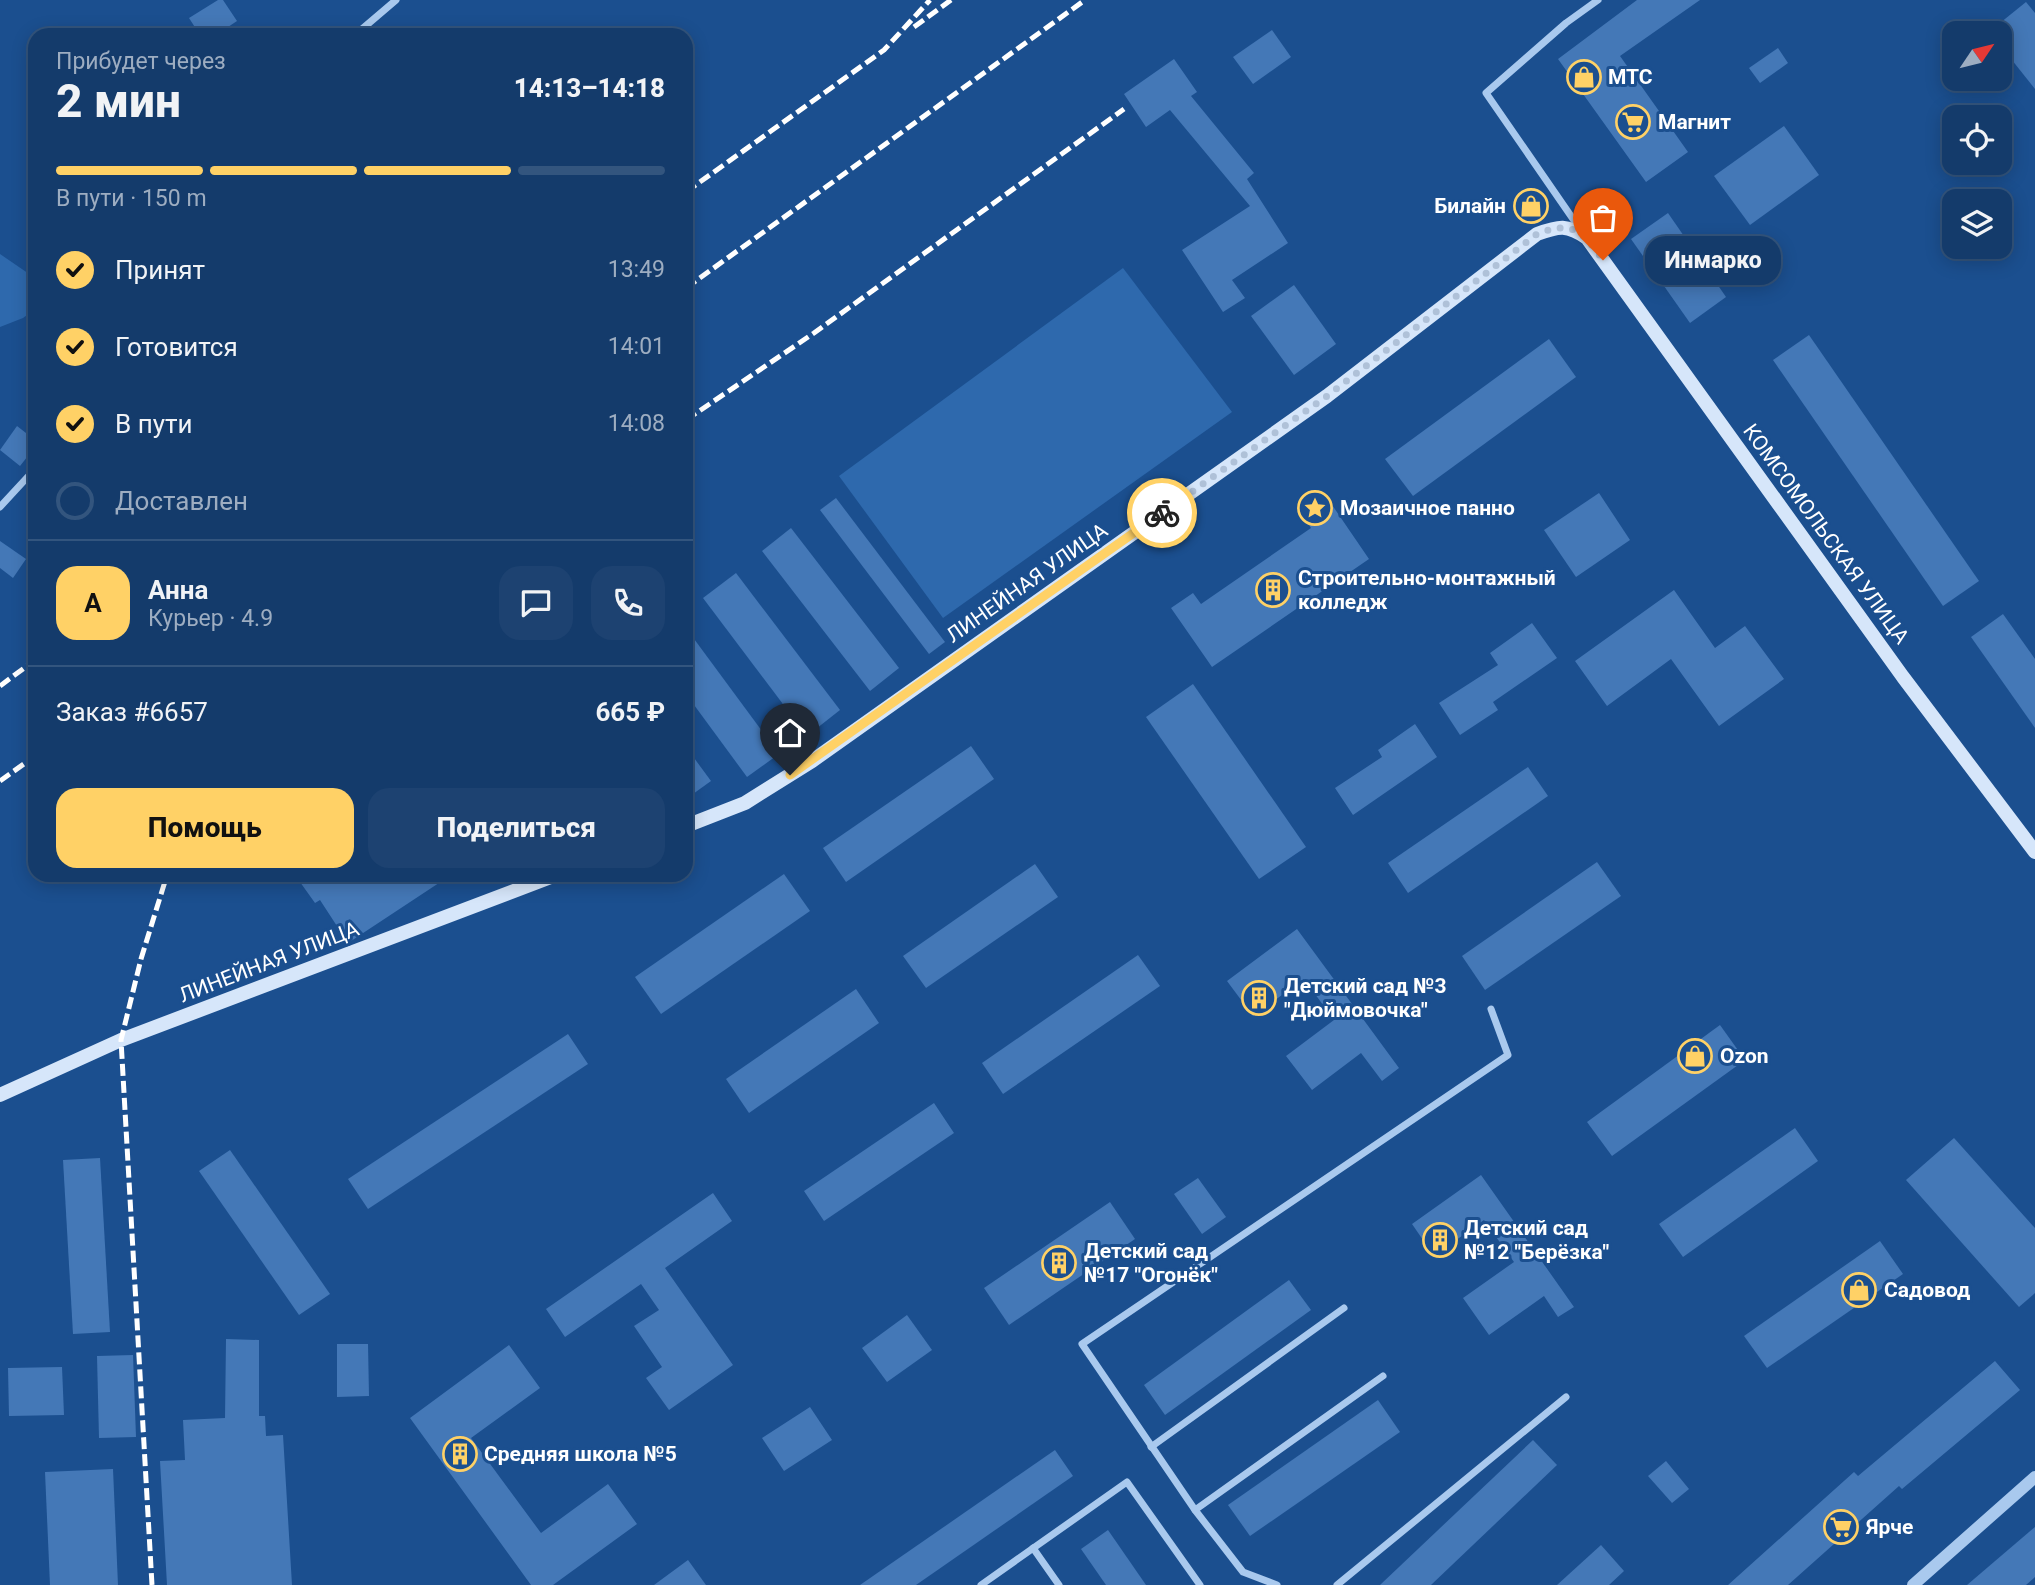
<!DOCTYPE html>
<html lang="ru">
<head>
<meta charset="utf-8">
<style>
	:root { --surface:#143b6b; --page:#1d4271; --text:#f1f3f6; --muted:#9dadc1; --line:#33557e; --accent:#ffd166 }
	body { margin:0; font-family:Roboto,sans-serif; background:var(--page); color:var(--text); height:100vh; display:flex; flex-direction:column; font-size:26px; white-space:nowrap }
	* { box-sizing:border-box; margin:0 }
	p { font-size:23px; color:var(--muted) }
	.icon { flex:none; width:38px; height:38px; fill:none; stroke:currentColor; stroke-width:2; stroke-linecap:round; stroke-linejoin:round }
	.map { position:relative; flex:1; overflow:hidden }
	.sheet { position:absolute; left:28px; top:28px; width:665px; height:854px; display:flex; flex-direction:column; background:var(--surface); border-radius:21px; box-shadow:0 4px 18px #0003,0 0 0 2px var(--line) }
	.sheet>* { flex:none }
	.needle { width:46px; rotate:55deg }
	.fabs { position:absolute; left:1942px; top:21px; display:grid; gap:14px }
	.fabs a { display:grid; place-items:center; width:70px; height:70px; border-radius:14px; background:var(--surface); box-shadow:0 4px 18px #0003,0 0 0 2px var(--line); font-size:35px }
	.pin { position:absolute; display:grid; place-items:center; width:60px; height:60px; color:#fff; margin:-72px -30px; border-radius:50% 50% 50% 0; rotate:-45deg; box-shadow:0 0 7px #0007 }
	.pin .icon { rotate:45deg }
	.courier { position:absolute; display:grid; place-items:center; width:70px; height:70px; margin:-35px; border:5px solid #ffd166; border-radius:50%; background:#fff; color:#222; box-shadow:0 2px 9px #0007 }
	.bubble { position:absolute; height:49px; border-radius:21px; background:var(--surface); box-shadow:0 4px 18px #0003,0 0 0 2px var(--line); font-size:23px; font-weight:800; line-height:49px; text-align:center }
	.headline em { font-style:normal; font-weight:800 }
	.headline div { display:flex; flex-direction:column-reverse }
	.headline { display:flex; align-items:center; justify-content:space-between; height:119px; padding:0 28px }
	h1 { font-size:46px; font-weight:800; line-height:52px }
	.bar { display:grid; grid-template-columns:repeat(4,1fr); gap:10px 7px; align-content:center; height:84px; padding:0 28px }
	.bar i { height:9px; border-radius:5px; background:var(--line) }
	.bar .selected { background:var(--accent) }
	.bar p { grid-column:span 4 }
	.line { display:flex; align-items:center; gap:18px; padding:0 28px; border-top:2px solid var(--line) }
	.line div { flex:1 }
	.round { display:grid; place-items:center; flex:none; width:74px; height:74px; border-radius:21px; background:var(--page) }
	ol { padding:0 28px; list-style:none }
	li { display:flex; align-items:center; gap:21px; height:77px }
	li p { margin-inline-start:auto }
	li .icon { padding:7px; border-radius:50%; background:var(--accent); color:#111; stroke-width:4 }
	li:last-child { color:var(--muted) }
	li i { width:38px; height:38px; border:4px solid var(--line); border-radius:50% }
	.primary-button { display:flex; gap:14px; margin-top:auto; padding:14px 28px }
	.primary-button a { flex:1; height:80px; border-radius:21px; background:var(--accent); color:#111; font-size:28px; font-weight:800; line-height:80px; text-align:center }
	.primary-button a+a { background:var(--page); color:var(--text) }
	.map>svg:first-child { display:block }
</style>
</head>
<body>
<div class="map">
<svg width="2035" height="1585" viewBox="0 0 2035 1585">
	<rect width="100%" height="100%" fill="#1b4f8f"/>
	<g fill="#2e69ad">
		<path d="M0,254l35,24v31l-12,9 -23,9z"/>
		<path d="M1123,268l109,144 -289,206 -104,-142z"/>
	</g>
	<g fill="#4478b7">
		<path d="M218,0h5l14,21 -21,14h-16l-11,-17z"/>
		<path d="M1637,0h63l-80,56 68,96 -42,30 -88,-123z"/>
		<path d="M2026,2l9,11v76l-35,-44v-22z"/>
		<path d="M1272,30l19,27 -38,27 -20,-27z"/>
		<path d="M1778,48l10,15 -28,20 -11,-15z"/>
		<path d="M1174,59l23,33 -6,4 63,77 -7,6 41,64 -56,37 13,18 -22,14 -41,-62 68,-44 -80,-96 -24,17 -22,-33z"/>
		<path d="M1784,126l35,49 -69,50 -36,-49z"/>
		<path d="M1668,213l58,84 -36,26 -59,-84z"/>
		<path d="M1294,285l42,59 -42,31 -43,-59z"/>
		<path d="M1809,335l170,246 -36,25 -170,-246z"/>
		<path d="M1549,339l27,38 -163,119 -28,-37z"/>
		<path d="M17,426l18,14v7l-15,19 -20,-16z"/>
		<path d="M1599,493l31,47 -54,37 -32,-47z"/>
		<path d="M836,498l109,144 -16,12 -109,-144z"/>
		<path d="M1328,499l41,60 -157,108 -41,-59 22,-15 8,11 110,-76 -7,-11z"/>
		<path d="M791,528l108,140 -29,23 -108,-140z"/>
		<path d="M0,541l26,18 -13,19 -13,-10z"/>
		<path d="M736,573l104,137 -33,26 -104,-138z"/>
		<path d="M1674,590l41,58 30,-22 39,53 -65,47 -48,-67 -64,47 -32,-45z"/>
		<path d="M2003,614l32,45v69l-64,-91z"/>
		<path d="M1532,623l25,35 -64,44 5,8 -38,25 -21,-32 59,-38 -8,-12z"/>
		<path d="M686,628l93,126 -32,23 -61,-83z"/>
		<path d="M1193,684l113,163 -47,32 -113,-162z"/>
		<path d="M1415,724l22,33 -84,58 -18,-27 47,-31 -4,-7z"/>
		<path d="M971,746l23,33 -148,103 -23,-34z"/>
		<path d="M686,747l25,34 -25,18z"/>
		<path d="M1528,767l20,29 -140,97 -20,-30z"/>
		<path d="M1597,862l24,34 -136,94 -23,-34z"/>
		<path d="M1035,864l23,33 -132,91 -23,-32z"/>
		<path d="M784,874l26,37 -149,103 -26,-37z"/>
		<path d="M295,875h156l-103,68 -28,-43 -5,3z"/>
		<path d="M1297,929l102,139 -17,13 -21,-28 -49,37 -26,-34 48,-36 -30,-41 -51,37 -26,-35z"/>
		<path d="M1138,955l22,31 -157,108 -21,-31z"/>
		<path d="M856,989l23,34 -130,90 -23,-34z"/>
		<path d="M1720,1025l25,35 -133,96 -25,-34z"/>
		<path d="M568,1034l20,30 -220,145 -20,-30z"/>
		<path d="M934,1103l20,30 -130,88 -20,-30z"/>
		<path d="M1795,1128l23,33 -135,96 -24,-33z"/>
		<path d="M1954,1138l81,90v65l-16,14 -113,-127z"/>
		<path d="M230,1150l100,144 -31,21 -100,-144z"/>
		<path d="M100,1158l10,174 -37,2 -10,-174z"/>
		<path d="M1481,1175l93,132 -16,10 -14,-21 -55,39 -26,-37 51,-36 -30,-42 -50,36 -22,-32z"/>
		<path d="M1198,1178l28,39 -24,17 -28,-40z"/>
		<path d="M713,1193l19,28 -67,47 68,97 -64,45 -23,-32 16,-11 -28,-41 25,-16 -18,-26 -76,53 -19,-28z"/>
		<path d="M1110,1202l25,37 -126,86 -25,-37z"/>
		<path d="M1880,1241l23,33 -136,94 -23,-32z"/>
		<path d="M1289,1280l22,30 -146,105 -21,-30z"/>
		<path d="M907,1315l25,35 -45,32 -25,-34z"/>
		<path d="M226,1339l33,1v76h6l1,20 17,-1 9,150h-125l-7,-124 25,-1 -2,-40 42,-2z"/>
		<path d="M337,1344h31l1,52 -32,1z"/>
		<path d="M509,1345l31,43 -69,50 70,95 67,-49 29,40 -84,61h-22l-121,-167z"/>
		<path d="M133,1355l3,82 -37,1 -2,-82z"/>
		<path d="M1995,1361l25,29 -118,99 -3,-3 -111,99h-60l126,-113 4,4z"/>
		<path d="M62,1367l2,48 -55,1 -1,-48z"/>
		<path d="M1378,1400l22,32 -150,104 -22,-31z"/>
		<path d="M810,1407l22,33 -48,31 -22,-33z"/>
		<path d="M1533,1440l24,25 -126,120h-51z"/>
		<path d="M1055,1450l18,26 -157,109h-56z"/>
		<path d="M1666,1461l23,28 -17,14 -24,-27z"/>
		<path d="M113,1469l5,116h-68l-5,-113z"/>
		<path d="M2035,1527v50l-9,8h-59z"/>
		<path d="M1108,1530l38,55h-40l-25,-36z"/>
		<path d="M1601,1545l23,26 -15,14h-52z"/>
		<path d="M688,1560l18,25h-52z"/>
	</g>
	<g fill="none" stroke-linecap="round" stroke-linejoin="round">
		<g stroke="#a9c9ee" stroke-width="7">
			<path d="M355,35l41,-35"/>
			<path d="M1582,232l-96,-139 80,-70 32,-23"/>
			<path d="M0,507l35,-38"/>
			<path d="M1151,1447l193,-139"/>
			<path d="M1195,1510l188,-134"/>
			<path d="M1033,1548l26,37"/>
			<path d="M981,1585l146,-103 73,103"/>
			<path d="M1277,1585l-34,-13 -48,-62 -113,-166 426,-289 -17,-46"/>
			<path d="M1337,1585l229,-188"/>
		</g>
		<path stroke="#a9c9ee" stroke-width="12" d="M1913,1585l122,-108"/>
		<g stroke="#d6e6fa" stroke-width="14">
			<path d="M686,826l59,-23 67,-42 515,-365 210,-162c22,-8 30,-10 50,4l316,439 132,175"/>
			<path d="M0,1095l121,-55 435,-165"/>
		</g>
		<g stroke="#fff" stroke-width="5" stroke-dasharray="12 5" stroke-linecap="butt">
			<path d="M914,27l37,-27"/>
			<path d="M686,192l198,-142 46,-50"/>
			<path d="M686,288l399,-288"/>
			<path d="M686,420l128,-87 310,-224"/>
			<path d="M0,686l35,-26"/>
			<path d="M0,781l35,-25"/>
			<path d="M152,1585l-31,-545 20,-81 26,-84"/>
		</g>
	</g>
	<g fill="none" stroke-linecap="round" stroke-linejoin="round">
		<path stroke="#afc1d8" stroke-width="7" stroke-dasharray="0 12.6" d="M1162,513l165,-117 210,-162c36,-14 45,-3 66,26"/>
		<path stroke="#ffd166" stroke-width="9" d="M790,775l372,-262"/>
	</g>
	<defs>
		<g id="shop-ring" transform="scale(1.75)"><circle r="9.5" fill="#1b4f8f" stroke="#ffd166" stroke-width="1.5"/><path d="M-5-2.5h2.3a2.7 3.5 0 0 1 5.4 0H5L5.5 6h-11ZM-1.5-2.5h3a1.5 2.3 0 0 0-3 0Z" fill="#ffd166"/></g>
		<g id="supermarket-ring" transform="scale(1.75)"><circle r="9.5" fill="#1b4f8f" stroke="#ffd166" stroke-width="1.5"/><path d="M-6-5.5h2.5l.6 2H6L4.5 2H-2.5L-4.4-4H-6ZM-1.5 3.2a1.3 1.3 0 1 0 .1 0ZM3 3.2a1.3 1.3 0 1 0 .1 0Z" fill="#ffd166"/></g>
		<g id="sight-ring" transform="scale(1.75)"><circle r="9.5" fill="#1b4f8f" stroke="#ffd166" stroke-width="1.5"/><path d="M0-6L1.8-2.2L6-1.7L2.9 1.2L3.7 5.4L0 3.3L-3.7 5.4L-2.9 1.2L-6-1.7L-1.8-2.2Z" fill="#ffd166"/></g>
		<g id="building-ring" transform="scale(1.75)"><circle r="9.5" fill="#1b4f8f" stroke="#ffd166" stroke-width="1.5"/><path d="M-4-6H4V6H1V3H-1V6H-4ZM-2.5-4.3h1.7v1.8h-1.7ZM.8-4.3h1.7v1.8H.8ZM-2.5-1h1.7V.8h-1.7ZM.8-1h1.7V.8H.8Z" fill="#ffd166"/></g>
	</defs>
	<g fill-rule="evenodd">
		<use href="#shop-ring" x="1584" y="77"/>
		<use href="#supermarket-ring" x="1633" y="122"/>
		<use href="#shop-ring" x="1531" y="206"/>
		<use href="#sight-ring" x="1315" y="508"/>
		<use href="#building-ring" x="1273" y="590"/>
		<use href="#building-ring" x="1259" y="998"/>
		<use href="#shop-ring" x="1695" y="1056"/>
		<use href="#building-ring" x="1440" y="1240"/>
		<use href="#building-ring" x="1059" y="1263"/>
		<use href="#shop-ring" x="1859" y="1290"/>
		<use href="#building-ring" x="460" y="1454"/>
		<use href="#supermarket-ring" x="1841" y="1527"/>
	</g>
	<g text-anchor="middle" stroke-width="6" stroke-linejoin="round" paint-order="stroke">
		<g font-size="21" font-weight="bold" fill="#fff" stroke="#1b4f8f" text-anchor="start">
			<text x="1608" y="84">МТС</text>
			<text x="1658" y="129">Магнит</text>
			<text x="1506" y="213" text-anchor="end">Билайн</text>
			<text x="1340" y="515">Мозаичное панно</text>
			<text x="1298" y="585">Строительно-монтажный<tspan x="1298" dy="24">колледж</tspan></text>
			<text x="1284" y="993">Детский сад №3<tspan x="1284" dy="24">"Дюймовочка"</tspan></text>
			<text x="1720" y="1063">Ozon</text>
			<text x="1464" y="1235">Детский сад<tspan x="1464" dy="24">№12 "Берёзка"</tspan></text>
			<text x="1084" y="1258">Детский сад<tspan x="1084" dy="24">№17 "Огонёк"</tspan></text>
			<text x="1884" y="1297">Садовод</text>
			<text x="484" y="1461">Средняя школа №5</text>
			<text x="1866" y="1534">Ярче</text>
		</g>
		<g font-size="21" fill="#fff" stroke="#1b4f8f">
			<text transform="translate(1826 534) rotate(54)" y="7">КОМСОМОЛЬСКАЯ УЛИЦА</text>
			<text transform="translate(1027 583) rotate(-35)" y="7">ЛИНЕЙНАЯ УЛИЦА</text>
			<text transform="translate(269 962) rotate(-21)" y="7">ЛИНЕЙНАЯ УЛИЦА</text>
		</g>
	</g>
</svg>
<div class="fabs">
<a><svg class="needle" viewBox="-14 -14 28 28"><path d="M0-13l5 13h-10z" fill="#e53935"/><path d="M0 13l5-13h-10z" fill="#9dadc1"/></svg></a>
<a><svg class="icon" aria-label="locate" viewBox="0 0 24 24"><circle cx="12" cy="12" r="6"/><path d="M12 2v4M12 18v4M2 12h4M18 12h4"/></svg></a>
<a><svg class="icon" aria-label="layers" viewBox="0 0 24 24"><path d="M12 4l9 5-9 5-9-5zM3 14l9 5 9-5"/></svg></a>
</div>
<div class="pin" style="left:1603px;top:260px;background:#ea580c"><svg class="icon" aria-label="bag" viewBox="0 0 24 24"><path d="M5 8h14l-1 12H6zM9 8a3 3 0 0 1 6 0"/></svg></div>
<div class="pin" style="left:790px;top:775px;background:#1f2937"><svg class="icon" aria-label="home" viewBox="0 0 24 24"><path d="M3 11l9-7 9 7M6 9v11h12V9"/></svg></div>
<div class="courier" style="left:1162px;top:513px"><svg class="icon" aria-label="bike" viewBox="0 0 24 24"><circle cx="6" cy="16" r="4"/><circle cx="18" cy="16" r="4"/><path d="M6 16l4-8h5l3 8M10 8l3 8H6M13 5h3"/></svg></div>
<div class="bubble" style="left:1645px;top:236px;width:136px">Инмарко</div>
<section class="sheet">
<div class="headline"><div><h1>2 мин</h1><p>Прибудет через</p></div><em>14:13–14:18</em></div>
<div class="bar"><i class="selected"></i><i class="selected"></i><i class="selected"></i><i></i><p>В пути · 150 m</p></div>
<ol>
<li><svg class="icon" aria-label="check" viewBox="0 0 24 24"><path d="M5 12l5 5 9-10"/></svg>Принят<p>13:49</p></li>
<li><svg class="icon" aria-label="check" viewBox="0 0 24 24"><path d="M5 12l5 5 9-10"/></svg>Готовится<p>14:01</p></li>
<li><svg class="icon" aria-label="check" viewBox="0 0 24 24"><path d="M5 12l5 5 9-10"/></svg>В пути<p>14:08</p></li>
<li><i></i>Доставлен</li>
</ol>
<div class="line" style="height:126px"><b class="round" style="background:var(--accent);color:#111">А</b><div><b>Анна</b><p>Курьер · 4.9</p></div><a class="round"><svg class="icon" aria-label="chat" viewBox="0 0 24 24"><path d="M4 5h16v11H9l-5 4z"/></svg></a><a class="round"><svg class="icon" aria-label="phone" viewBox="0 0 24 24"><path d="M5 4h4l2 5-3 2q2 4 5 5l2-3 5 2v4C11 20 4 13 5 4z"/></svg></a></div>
<div class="line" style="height:91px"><div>Заказ #6657</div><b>665 ₽</b></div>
<div class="primary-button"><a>Помощь</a><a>Поделиться</a></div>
</section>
</div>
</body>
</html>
